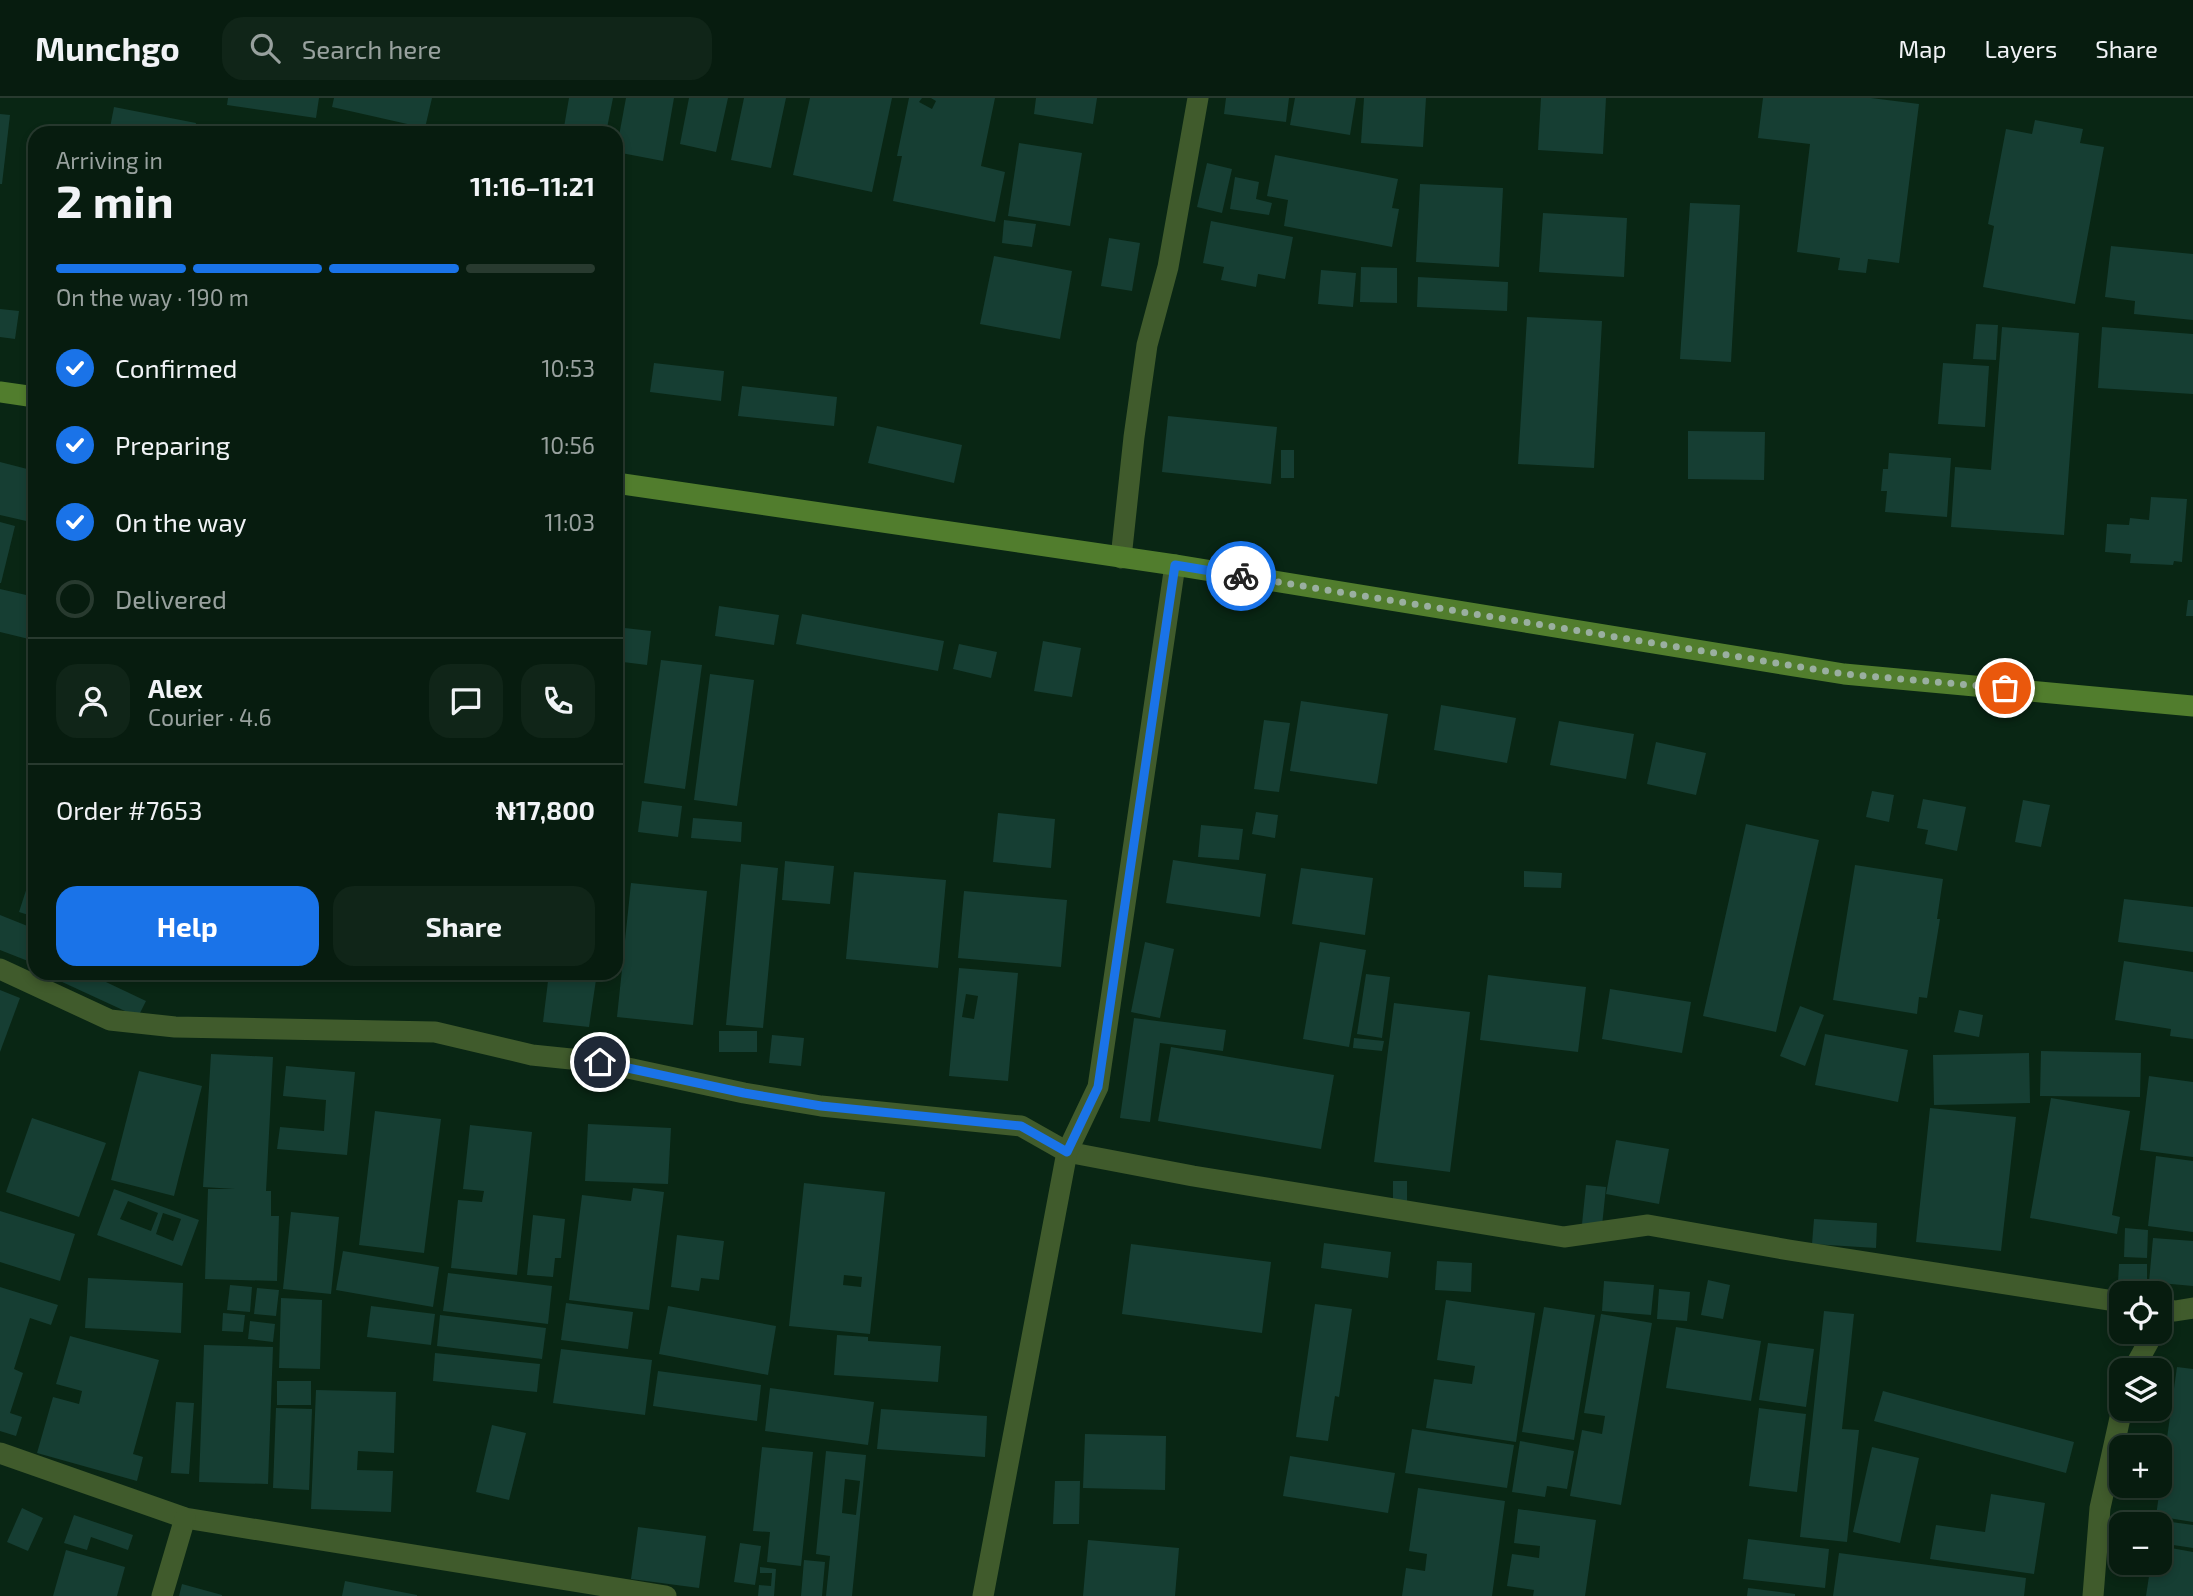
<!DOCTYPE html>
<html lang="en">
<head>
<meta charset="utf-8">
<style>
	:root { --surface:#071c0f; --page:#102518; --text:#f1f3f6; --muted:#98a19e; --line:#283a2f; --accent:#1a73e8 }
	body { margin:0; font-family:"Exo 2",sans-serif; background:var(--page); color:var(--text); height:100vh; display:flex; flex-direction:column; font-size:26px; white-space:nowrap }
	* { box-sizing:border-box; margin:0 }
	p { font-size:23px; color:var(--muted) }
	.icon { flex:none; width:38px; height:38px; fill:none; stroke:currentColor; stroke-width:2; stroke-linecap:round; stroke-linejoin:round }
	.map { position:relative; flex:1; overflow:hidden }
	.drawer { position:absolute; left:28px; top:28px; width:595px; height:854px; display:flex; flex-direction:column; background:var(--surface); border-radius:21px; box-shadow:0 4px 10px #0003,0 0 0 2px var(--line) }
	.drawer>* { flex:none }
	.buttons { position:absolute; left:2109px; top:1183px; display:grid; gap:14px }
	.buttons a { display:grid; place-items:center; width:63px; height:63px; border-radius:14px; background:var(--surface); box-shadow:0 4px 10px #0003,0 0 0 2px var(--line); font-size:35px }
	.pin { position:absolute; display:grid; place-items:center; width:60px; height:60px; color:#fff; margin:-30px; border:4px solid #fff; border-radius:50%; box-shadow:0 2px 7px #0007 }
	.courier { position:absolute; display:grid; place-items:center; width:70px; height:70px; margin:-35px; border:5px solid #1a73e8; border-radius:50%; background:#fff; color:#222; box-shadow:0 2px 9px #0007 }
	.headline em { font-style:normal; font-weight:700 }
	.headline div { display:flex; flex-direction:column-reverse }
	.headline { display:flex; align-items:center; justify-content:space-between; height:119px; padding:0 28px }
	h1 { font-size:46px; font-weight:700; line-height:52px }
	.bar { display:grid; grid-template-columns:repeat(4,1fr); gap:10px 7px; align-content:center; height:84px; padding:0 28px }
	.bar i { height:9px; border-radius:5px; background:var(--line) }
	.bar .current { background:var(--accent) }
	.bar p { grid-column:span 4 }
	.line { display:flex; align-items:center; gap:18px; padding:0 28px; border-top:2px solid var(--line) }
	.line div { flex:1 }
	.round { display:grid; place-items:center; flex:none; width:74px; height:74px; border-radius:21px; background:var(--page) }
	ol { padding:0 28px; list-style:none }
	li { display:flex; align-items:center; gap:21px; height:77px }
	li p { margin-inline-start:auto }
	li .icon { padding:7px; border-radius:50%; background:var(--accent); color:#fff; stroke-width:4 }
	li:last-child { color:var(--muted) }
	li i { width:38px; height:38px; border:4px solid var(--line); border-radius:50% }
	.action { display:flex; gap:14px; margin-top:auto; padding:14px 28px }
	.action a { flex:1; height:80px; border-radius:21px; background:var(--accent); color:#fff; font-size:28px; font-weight:700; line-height:80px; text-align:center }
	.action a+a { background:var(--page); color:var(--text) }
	header { display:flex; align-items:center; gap:42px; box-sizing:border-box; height:98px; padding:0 35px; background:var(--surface); border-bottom:2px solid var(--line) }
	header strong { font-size:33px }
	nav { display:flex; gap:38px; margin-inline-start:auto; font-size:24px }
	.search { width:490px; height:63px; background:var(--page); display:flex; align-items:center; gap:18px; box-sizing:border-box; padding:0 24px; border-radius:21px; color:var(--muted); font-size:26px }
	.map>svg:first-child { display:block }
</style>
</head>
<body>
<header>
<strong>Munchgo</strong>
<div class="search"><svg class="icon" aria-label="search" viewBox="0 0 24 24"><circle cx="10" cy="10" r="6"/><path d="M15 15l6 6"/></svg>Search here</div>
<nav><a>Map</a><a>Layers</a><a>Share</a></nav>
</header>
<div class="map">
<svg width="2193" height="1498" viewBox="0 0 2193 1498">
	<rect width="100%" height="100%" fill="#092614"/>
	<g fill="#163e33" fill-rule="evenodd">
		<path d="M228,0h91l-3,20 -89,-13z"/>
		<path d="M334,0h98l-7,30 -93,-21z"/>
		<path d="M569,0h44l-7,35h-43z"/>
		<path d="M626,0h48l-11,63 -47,-9z"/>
		<path d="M689,0h39l-12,54 -36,-8z"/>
		<path d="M744,0h42l-15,70 -40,-8z"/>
		<path d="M810,0h82l-20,94 -79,-17z"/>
		<path d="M909,0h13l-3,4 13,7 4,-8 -5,-3h64l-14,68 24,6 -10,50 -102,-21 9,-45h-5z"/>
		<path d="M1036,0h61l-4,26 -59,-10z"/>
		<path d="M1226,0h63l-3,24 -62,-8z"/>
		<path d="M1295,0h61l-6,37 -60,-10z"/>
		<path d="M1364,0h62l-3,49 -62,-4z"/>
		<path d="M1541,0h65l-3,56 -65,-4z"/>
		<path d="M1763,0h108l48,6 -20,159 -31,-4 -2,14 -28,-3 2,-12 -43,-6 13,-108 -52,-6z"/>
		<path d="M114,9l82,16 -2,10h-85z"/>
		<path d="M0,16l10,1 -8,69h-2z"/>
		<path d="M2035,22l48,9 -3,14 24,4 -29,157 -92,-17 11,-61 -6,-2 18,-95 26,5z"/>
		<path d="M1019,45l63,10 -12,73 -62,-10z"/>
		<path d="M1275,57l123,24 -6,29 7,1 -7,38 -108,-21 4,-26 -21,-4z"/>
		<path d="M1207,65l25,6 -10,44 -25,-6z"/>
		<path d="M1235,79l24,5 -3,17 16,4 -3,12 -39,-6z"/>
		<path d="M1420,86l83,4 -4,79 -83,-5z"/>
		<path d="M1690,105l50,2 -9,157 -51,-3z"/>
		<path d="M1543,115l84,5 -3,59 -85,-5z"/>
		<path d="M1004,122l32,4 -4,23 -30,-4z"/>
		<path d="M1211,123l82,16 -8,42 -27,-5 -2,13 -35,-7 3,-13 -21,-4z"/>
		<path d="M1109,140l31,5 -8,48 -31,-5z"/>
		<path d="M2111,148l82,8v66l-59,-6 1,-13 -30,-4z"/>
		<path d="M994,158l78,15 -12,68 -80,-15z"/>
		<path d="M1361,169l36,1v35l-37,-1z"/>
		<path d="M1321,172l35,3 -3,34 -35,-3z"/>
		<path d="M1418,179l90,5 -1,29 -90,-4z"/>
		<path d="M0,211l19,2 -4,28 -15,-2z"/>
		<path d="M1527,219l75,4 -8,147 -76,-4z"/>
		<path d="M1976,226l22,1 -2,35 -23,-1z"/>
		<path d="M2002,229l77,6 -15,202 -113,-8 4,-60 36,3z"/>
		<path d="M2102,229l91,7v60l-95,-6z"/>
		<path d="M654,265l70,8 -3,30 -71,-9z"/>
		<path d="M1943,265l46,3 -4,61 -47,-3z"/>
		<path d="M742,288l95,11 -3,29 -96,-10z"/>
		<path d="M1168,318l109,11 -6,57 -109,-12z"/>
		<path d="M877,328l85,19 -8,38 -86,-20z"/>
		<path d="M1688,333l77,1 -1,48 -76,-1z"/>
		<rect x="1281" y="352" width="13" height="28"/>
		<path d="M1889,355l62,5 -4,59 -62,-5 2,-21h-6l2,-22h5z"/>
		<path d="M0,364l35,9v52l-35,-8z"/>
		<path d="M2151,399l36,2 -5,63 -8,-1 -1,4 -43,-2 1,-9 -26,-2 2,-28 22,1 1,-7 19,2z"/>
		<path d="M0,424l15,4 -14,57h-1z"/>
		<path d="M0,491l35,8 -2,43 -33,-8z"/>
		<path d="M2188,502h5v16h-7z"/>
		<path d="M719,508l60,9 -5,30 -59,-9z"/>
		<path d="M802,516l142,27 -6,30 -142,-27z"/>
		<path d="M616,529l35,4 -4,34 -24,-3 -5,37z"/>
		<path d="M1043,543l38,7 -9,49 -38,-6z"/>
		<path d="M959,546l38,8 -6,26 -38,-9z"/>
		<path d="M661,562l41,5 -17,124 -41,-6z"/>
		<path d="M710,576l44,6 -17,126 -43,-6z"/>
		<path d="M1301,603l87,13 -11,70 -87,-13z"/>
		<path d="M1441,607l75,13 -9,45 -73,-13z"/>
		<path d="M1264,622l26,3 -11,69 -25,-3z"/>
		<path d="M1559,623l75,13 -8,45 -76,-14z"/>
		<path d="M1656,644l50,11 -10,42 -49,-11z"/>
		<path d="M1872,693l22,4 -5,27 -23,-5z"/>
		<path d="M1923,701l43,8 -9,44 -32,-7 3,-14 -11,-2z"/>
		<path d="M2023,702l27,5 -9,42 -26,-5z"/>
		<path d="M642,703l40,5 -4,31 -40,-5z"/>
		<path d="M1256,714l22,3 -3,23 -23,-4z"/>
		<path d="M998,715l57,6 -4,49 -58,-6z"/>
		<path d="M693,720l49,4 -1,20 -50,-4z"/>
		<path d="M1746,726l73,16 -43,192 -73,-16z"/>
		<path d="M1201,727l42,4 -4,31 -41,-3z"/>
		<path d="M1173,762l93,14 -6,43 -94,-14z"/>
		<path d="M785,763l49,5 -4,38 -48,-4z"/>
		<path d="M741,766l37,4 -15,160 -37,-3z"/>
		<path d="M1855,767l88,14 -6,40h3l-13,79 -8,-1 -2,17 -84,-14z"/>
		<path d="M1301,770l72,10 -8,57 -73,-11z"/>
		<path d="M1524,773l38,2 -1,15 -37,-1z"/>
		<path d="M32,774l3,1v44l-16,-5z"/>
		<path d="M854,774l92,8 -8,88 -92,-9z"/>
		<path d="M631,785l76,8 -14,134 -76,-8z"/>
		<path d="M964,793l103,9 -6,67 -103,-9z"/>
		<path d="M2124,801l69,8v45l-75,-10z"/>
		<path d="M0,817l35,14 -2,34 -33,-13z"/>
		<path d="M1145,844l29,7 -14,69 -29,-6z"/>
		<path d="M1320,844l46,8 -17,97 -46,-8z"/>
		<path d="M2124,863l69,11v67l-23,-3 1,-7 -56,-9z"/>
		<path d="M959,870l59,5 -10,108 -59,-5zM966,896l12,2 -4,23 -12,-2z"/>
		<path d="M64,875h23l59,28 -8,16 -78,-36z"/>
		<path d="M438,875h19l-1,5z"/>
		<path d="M549,875h48l-8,54 -46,-5z"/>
		<path d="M1366,876l24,3 -8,61 -25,-4z"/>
		<path d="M1488,877l98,12 -8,65 -98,-12z"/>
		<path d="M1610,891l81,13 -9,51 -80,-14z"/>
		<path d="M0,892l20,8 -20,54z"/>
		<path d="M1394,905l76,9 -20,160 -76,-10z"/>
		<path d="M1800,908l24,9 -19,51 -25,-10z"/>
		<path d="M1959,912l24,5 -4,22 -25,-5z"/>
		<path d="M1134,920l92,12 -3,21 -63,-8 -10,79 -30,-4z"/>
		<rect x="719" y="933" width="38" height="21"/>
		<path d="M1825,936l83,16 -10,52 -83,-17z"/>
		<path d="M772,937l32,3 -3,28 -32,-3z"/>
		<path d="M1354,940l30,3 -2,10 -29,-3z"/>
		<path d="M1171,949l163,28 -13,74 -163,-28z"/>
		<path d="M2041,953l100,2 -1,44 -100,-1z"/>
		<path d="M2029,955l1,50 -96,2 -1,-50z"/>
		<path d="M211,956l62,3 -7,134h5v25h8l-2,65 -72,-2 3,-90h27l-32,-2z"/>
		<path d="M286,968l69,6 -8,83 -70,-6 3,-22 44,4 2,-31 -43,-4z"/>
		<path d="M139,973l63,15 -28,110 -63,-16z"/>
		<path d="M2149,978l44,6v75l-53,-7z"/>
		<path d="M2051,1000l79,13 -18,104 8,2 -3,17 -87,-16z"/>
		<path d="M1930,1010l86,9 -15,134 -85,-9z"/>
		<path d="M375,1013l66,8 -17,134 -65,-8z"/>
		<path d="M32,1020l74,25 -27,74 -73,-25z"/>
		<path d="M588,1026l83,4 -3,56 -83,-3z"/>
		<path d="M470,1027l62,7 -15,143 -66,-7 7,-68 24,2 2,-11 -21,-2z"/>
		<path d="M1616,1042l53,9 -10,55 -53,-10z"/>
		<path d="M2156,1058l37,5v71l-45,-6z"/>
		<rect x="1393" y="1083" width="14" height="21"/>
		<path d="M804,1085l81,9 -15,142 -81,-8zM844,1177l18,2 -1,10 -18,-2z"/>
		<path d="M1586,1087l20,2 -4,39 -20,-2z"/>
		<path d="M633,1090l31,4 -15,118 -80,-10 13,-105 49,6z"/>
		<path d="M114,1091l85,31 -17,46 -85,-31zM128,1103l30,12 -7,18 -31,-12zM163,1115l18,6 -8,22 -17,-7z"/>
		<path d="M0,1113l75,23 -15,47 -60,-19z"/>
		<path d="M291,1114l48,5 -8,77 -48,-5z"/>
		<path d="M533,1117l32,4 -4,39h-6l-2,19 -26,-2z"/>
		<path d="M1814,1121l63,4 -1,25 -64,-4z"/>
		<path d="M2125,1130l23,2 -1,28 -23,-1z"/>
		<path d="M677,1137l47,6 -5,39 -18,-2 -2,13 -28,-4z"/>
		<path d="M2153,1140l40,3v45l-44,-4z"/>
		<path d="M1324,1145l67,9 -3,26 -67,-10z"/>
		<path d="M1131,1146l140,18 -9,71 -140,-19z"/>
		<path d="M343,1153l96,16 -6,40 -97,-17z"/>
		<path d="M1437,1163l35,2 -1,29 -36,-2z"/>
		<path d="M2119,1166h28v19h-29z"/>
		<path d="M448,1175l104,13 -4,38 -105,-13z"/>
		<path d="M88,1180l95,5 -2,50 -96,-5z"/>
		<path d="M1708,1182l22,5 -7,34 -22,-4z"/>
		<path d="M1604,1183l50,4 -3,30 -49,-4z"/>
		<path d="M230,1187l22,2 -2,25 -23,-2z"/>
		<path d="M0,1189l58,18 -7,20 -21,-7 -16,51 9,4 -13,40 12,4 -6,19 -16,-5z"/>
		<path d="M257,1190l22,2 -3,26 -22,-2z"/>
		<path d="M1659,1191l31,3 -3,29 -30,-2z"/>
		<path d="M281,1200l41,2 -2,69 -41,-1z"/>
		<path d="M1446,1202l89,13 -19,129 -90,-14 8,-49 38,5 3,-18 -38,-6z"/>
		<path d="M566,1205l67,9 -5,37 -67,-9z"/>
		<path d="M1315,1206l37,5 -13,88 -4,-1 -7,45 -32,-4z"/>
		<path d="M371,1208l64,8 -4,31 -64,-8z"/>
		<path d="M668,1208l108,20 -8,49 -109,-21z"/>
		<path d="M1544,1209l51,8 -21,125 -52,-8z"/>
		<path d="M1824,1213l30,3 -12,115 17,1 -12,112 -47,-5z"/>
		<path d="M223,1215l22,2 -2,17 -21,-1z"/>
		<path d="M1601,1216l51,9 -31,182 -51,-9 12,-66 20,4 3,-18 -21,-3z"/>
		<path d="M440,1217l106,13 -4,31 -105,-13z"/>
		<path d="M250,1223l25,3 -2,18 -25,-3z"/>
		<path d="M1676,1229l85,14 -10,60 -85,-13z"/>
		<path d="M837,1237l31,2v4l73,5 -3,36 -104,-7z"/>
		<path d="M70,1238l89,24 -26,94 10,3 -6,24 -100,-28 16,-56 26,7 3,-13 -26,-7z"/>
		<path d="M1768,1245l46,6 -8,58 -47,-7z"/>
		<path d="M204,1247l69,2 -5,137 -69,-2z"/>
		<path d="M561,1251l91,11 -7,55 -92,-12z"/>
		<path d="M435,1255l105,11 -3,28 -104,-11z"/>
		<path d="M2177,1269l16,2v153l-37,-6z"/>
		<path d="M658,1273l103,14 -4,36 -104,-15z"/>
		<rect x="277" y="1283" width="34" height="24"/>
		<path d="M770,1290l104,14 -6,43 -103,-14z"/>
		<path d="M316,1292l80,2 -2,61 -36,-2 -1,19 36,1 -2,41 -80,-3z"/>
		<path d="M1883,1293l191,51 -8,31 -192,-52z"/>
		<path d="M176,1304l18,1 -5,71 -18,-1z"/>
		<path d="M276,1310l36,1 -3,81 -36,-2z"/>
		<path d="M1759,1310l47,6 -9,78 -48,-6z"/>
		<path d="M881,1311l106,7 -2,41 -108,-8z"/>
		<path d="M492,1327l34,8 -17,67 -33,-8z"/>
		<path d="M1412,1331l102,16 -7,43 -102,-15z"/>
		<path d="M1085,1336l81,2 -1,54 -82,-2z"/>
		<path d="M1520,1343l54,10 -7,38 -20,-3 -2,11 -33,-5z"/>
		<path d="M762,1349l51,5 -12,114 -34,-4 3,-30 -17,-1z"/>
		<path d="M1872,1349l47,11 -19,85 -47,-11z"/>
		<path d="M826,1353l40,4 -14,141h-26l4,-40 -14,-2zM845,1381l15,2 -4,34 -14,-2z"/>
		<path d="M1290,1358l105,17 -7,40 -105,-17z"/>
		<path d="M1055,1383h25l-1,43h-26z"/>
		<path d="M1418,1390l87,13 -13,95h-90l4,-28 19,3 2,-17 -18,-3z"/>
		<path d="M1991,1396l54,9 -11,71 -104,-15 6,-34 49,7z"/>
		<path d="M22,1410l21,10 -15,33 -21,-9z"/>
		<path d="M1518,1411l78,11 -11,76h-52l1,-6 -27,-4 5,-32 27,4 1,-12 -26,-3z"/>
		<path d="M74,1417l59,20 -5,15 -37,-13 -4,13 -23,-7z"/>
		<path d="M2157,1422l36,5v23l-33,-5v-19h-4z"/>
		<path d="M638,1429l68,9 -7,52 -68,-9z"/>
		<path d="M1748,1441l81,10 -4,39 -82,-9z"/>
		<path d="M1088,1442l91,8 -4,48h-92z"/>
		<path d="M740,1445l21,3 -6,39 -21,-3z"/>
		<path d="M2160,1448l33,6v44h-47l5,-33h9z"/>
		<path d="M66,1452l59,17 -8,29h-64z"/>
		<path d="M1839,1455l187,25 -2,18h-191z"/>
		<path d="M804,1462l21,2 -3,34h-21z"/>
		<path d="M760,1469l16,2 -2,27h-16l1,-11 12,1 1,-13h-12z"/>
		<path d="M345,1483l72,14v1h-75z"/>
		<path d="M182,1486l40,11v1h-43z"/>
		<path d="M1748,1490l47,6v2h-48z"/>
	</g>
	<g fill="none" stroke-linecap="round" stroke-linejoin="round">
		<g stroke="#405b2c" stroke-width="21">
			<path d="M1121,460l13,-121 13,-92 21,-78 30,-169"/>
			<path d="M0,871l110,51 65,7 260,5 97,23 68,7 144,31 77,13 200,20 46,26 126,24 371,61 84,-12 141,25 332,52"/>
			<path d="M2160,1210l15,3 18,-3"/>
			<path d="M2133,1272l21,-38"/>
			<path d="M0,1355l185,65 481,78"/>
			<path d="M162,1498l23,-78"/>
			<path d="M983,1498l84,-444 31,-65 77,-522"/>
			<path d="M2093,1498l7,-88 22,-99"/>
		</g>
		<g stroke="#517d2d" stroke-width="21">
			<path d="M0,294l35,5"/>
			<path d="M616,385l559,82 669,109 349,32"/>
		</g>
	</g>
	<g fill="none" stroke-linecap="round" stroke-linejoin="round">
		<path stroke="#9aafa0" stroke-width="7" stroke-dasharray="0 12.6" d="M1241,478l603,98 161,14"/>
		<path stroke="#1a73e8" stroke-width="9" d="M600,964l144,31 77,13 200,20 46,26 31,-65 77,-522 66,11"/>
	</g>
</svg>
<div class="buttons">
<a><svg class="icon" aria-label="locate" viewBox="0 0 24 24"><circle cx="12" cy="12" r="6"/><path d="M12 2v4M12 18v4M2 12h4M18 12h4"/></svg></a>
<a><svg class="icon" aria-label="layers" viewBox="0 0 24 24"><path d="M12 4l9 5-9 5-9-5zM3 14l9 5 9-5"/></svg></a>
<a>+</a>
<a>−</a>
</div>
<div class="pin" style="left:2005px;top:590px;background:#ea580c"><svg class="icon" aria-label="bag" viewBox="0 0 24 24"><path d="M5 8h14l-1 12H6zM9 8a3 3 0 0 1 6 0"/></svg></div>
<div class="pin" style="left:600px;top:964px;background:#1f2937"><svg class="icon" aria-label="home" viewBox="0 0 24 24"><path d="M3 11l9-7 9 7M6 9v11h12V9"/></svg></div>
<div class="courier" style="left:1241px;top:478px"><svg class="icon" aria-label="bike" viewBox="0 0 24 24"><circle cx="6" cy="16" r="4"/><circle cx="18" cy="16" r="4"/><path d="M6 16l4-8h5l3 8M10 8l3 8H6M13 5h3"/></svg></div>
<section class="drawer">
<div class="headline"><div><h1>2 min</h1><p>Arriving in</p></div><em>11:16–11:21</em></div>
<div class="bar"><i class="current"></i><i class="current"></i><i class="current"></i><i></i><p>On the way · 190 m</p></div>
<ol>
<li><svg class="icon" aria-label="check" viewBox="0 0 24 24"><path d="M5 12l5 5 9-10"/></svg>Confirmed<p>10:53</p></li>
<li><svg class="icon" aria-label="check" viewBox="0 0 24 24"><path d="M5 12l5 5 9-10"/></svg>Preparing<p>10:56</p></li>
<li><svg class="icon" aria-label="check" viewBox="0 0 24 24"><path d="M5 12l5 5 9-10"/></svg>On the way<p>11:03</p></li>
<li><i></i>Delivered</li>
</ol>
<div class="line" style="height:126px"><a class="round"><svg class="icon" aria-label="person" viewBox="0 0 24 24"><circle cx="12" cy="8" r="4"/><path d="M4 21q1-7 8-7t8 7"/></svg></a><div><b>Alex</b><p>Courier · 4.6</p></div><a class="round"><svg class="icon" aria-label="chat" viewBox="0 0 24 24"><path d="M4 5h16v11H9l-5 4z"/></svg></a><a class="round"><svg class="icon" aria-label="phone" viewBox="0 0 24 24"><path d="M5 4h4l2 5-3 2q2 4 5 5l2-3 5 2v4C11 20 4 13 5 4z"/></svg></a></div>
<div class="line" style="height:91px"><div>Order #7653</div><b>₦17,800</b></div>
<div class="action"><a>Help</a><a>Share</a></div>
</section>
</div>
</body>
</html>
